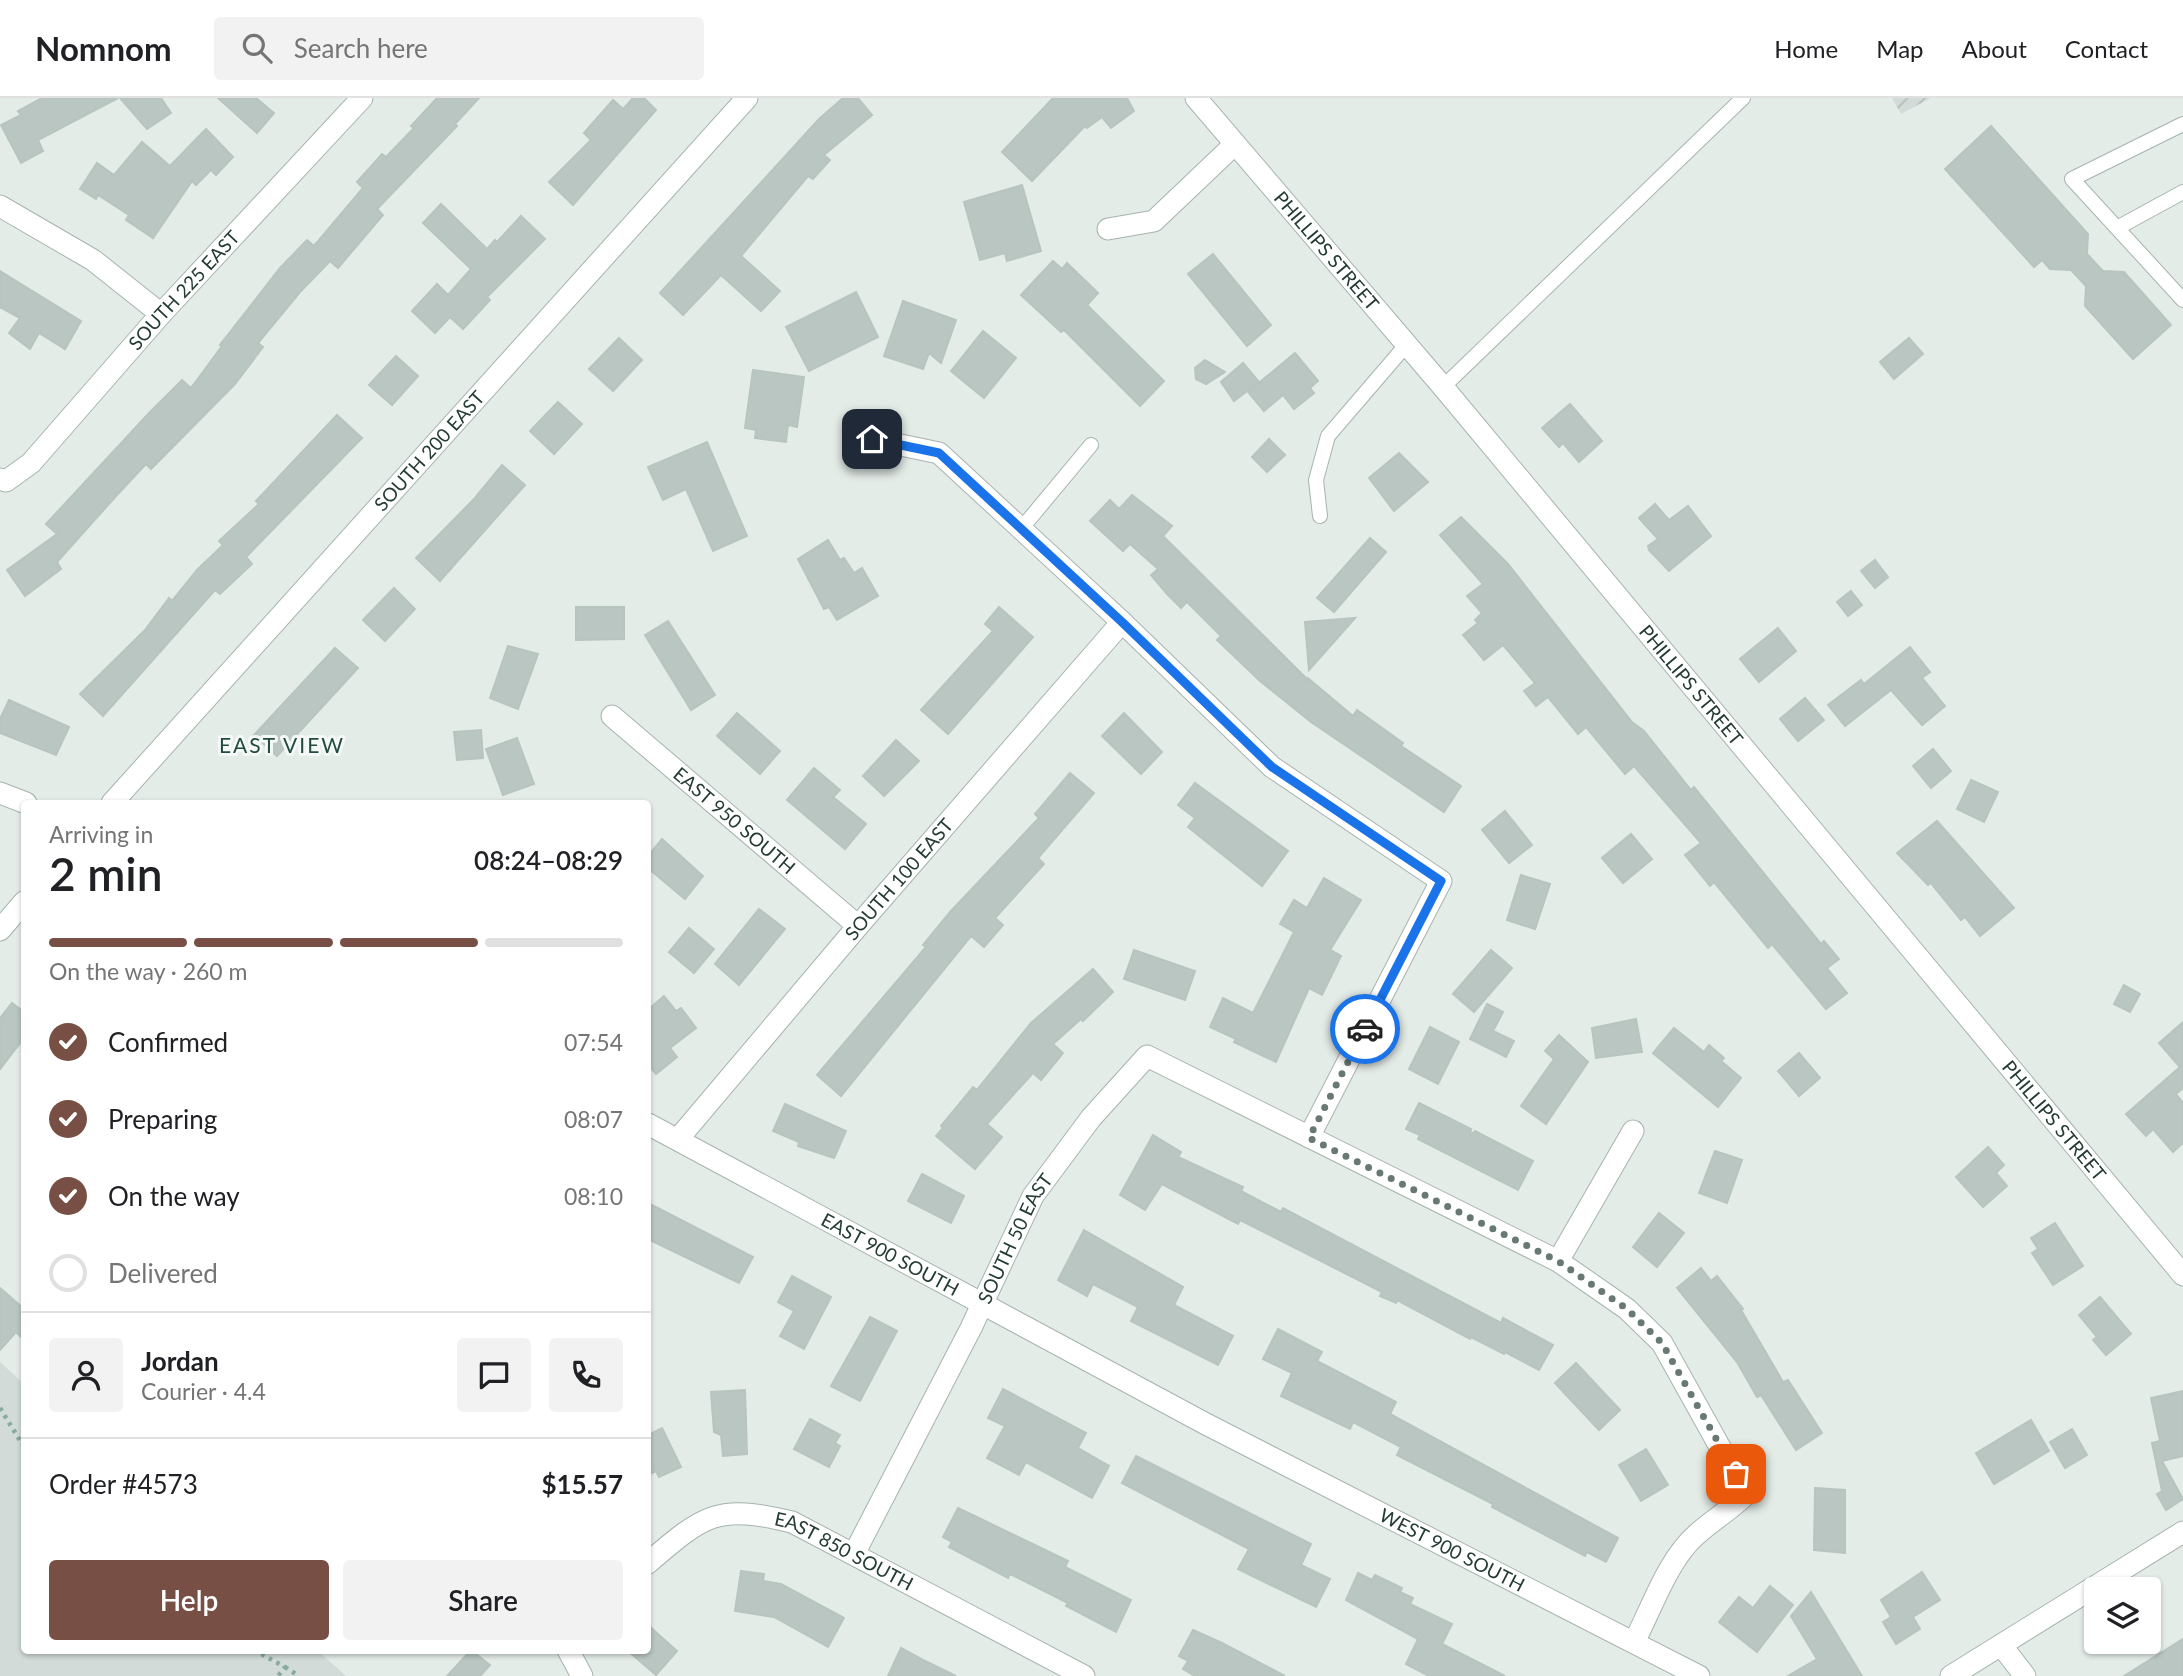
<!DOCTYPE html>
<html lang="en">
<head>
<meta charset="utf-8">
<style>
	:root { --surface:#fff; --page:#f2f2f2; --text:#202124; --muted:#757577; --line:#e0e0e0; --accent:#774f44 }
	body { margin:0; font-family:Lato,sans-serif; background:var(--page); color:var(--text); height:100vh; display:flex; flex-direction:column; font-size:26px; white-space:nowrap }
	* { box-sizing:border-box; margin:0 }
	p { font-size:23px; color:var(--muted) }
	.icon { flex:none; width:38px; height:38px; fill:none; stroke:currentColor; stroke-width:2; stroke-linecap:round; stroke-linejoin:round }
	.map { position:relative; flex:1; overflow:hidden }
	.panel { position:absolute; left:21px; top:702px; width:630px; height:854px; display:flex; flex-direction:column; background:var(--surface); border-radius:7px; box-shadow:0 2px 5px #0004 }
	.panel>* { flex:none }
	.buttons { position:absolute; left:2084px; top:1479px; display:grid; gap:14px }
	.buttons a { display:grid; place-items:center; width:77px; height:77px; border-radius:7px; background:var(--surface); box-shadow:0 2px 5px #0004; font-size:35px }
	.pin { position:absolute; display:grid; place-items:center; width:60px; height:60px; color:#fff; margin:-30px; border-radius:14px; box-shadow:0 4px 10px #0006 }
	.courier { position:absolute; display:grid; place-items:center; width:70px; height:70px; margin:-35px; border:5px solid #1a73e8; border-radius:50%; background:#fff; color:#222; box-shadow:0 2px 9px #0007 }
	.head em { font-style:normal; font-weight:600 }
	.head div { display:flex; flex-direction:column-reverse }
	.head { display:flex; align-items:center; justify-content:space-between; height:119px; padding:0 28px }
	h1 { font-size:46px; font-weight:600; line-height:52px }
	.bar { display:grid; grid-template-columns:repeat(4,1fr); gap:10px 7px; align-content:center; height:84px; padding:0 28px }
	.bar i { height:9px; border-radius:5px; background:var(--line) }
	.bar .on { background:var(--accent) }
	.bar p { grid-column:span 4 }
	.line { display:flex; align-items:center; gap:18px; padding:0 28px; border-top:2px solid var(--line) }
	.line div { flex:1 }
	.round { display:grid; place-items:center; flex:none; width:74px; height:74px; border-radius:7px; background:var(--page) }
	ol { padding:0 28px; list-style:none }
	li { display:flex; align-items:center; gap:21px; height:77px }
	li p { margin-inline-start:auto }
	li .icon { padding:7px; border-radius:50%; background:var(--accent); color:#fff; stroke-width:4 }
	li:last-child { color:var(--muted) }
	li i { width:38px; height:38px; border:4px solid var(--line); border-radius:50% }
	.primary-button { display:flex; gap:14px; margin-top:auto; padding:14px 28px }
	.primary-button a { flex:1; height:80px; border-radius:7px; background:var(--accent); color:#fff; font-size:28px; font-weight:600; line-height:80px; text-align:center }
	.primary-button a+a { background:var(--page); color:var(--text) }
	header { display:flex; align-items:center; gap:42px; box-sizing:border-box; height:98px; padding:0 35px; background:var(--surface); border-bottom:2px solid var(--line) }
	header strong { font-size:33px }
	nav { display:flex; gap:38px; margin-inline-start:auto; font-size:24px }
	.search { width:490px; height:63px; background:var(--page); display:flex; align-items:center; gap:18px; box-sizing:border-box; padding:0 24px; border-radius:7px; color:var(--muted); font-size:26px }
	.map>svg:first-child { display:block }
</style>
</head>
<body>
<header>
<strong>Nomnom</strong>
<div class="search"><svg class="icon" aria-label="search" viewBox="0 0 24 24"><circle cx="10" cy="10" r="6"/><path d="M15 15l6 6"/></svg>Search here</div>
<nav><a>Home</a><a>Map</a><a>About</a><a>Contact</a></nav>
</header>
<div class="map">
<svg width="2183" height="1578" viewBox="0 0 2183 1578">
	<defs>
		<pattern id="industrial-furrows" width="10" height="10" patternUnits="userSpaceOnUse" patternTransform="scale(1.75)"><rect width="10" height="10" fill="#d2dbd7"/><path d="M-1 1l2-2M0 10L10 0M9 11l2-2" fill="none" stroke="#b4bdb9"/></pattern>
	</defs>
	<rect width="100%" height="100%" fill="#e4ece8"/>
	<path fill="#d2dbd7" d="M0,1264l24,22v266h293l29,26h-346z"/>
	<path fill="url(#industrial-furrows)" d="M1892,0h39l-30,16z"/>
	<g fill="#b9c6c1" stroke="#b7c4bf" stroke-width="2">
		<path d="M42,0h76l-80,42 5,11 -22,12 -20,-38 20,-10 -3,-4z"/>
		<path d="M120,0h41l10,15 -24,16z"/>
		<path d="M218,0h38l18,15 -17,20z"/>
		<path d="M437,0h42l-24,26 2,2 -80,83 6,6 -45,53 -8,-7 -30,31 -42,51 5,4 -28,37 -84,85 -5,-5 -29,31 -60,67 4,7 -36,27 -18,-26 50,-36 -11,-10 104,-112 32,-32 9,8 31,-42 -2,-1 60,-77 27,-28 7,6 49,-58 -6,-6 25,-28 4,3 28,-29 -3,-2z"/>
		<path d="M633,0h11l12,12 -83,95 -24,-23 42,-42 -7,-7 29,-33 10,9z"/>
		<path d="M843,0h15l14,17 -48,40 6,5 -17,19 -5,-3 -67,80 39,35 -19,20 -40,-36 -38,40 -23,-22 159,-174z"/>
		<path d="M1053,0h74l7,13 -23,17 -9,-11 -15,11 -2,-2 -53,55 -30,-29z"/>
		<path d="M1991,28l97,108 -1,20 16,17 21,1 47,53 -38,34 -48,-53 1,-20 -15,-16 -21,-1 -8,-9 -8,7 -89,-98z"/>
		<path d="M206,31l27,28 -17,18 -5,-5 -15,15 -4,-4 -39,57 -27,-18 3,-5 -31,-20 -2,4 -16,-10 17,-26 17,12 28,-33 28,24z"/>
		<path d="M1022,87l19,66 -34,10 -2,-8 -25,7 -16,-58z"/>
		<path d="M441,106l46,45 8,-9 2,2 24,-26 24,23 -58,58 3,3 -27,29 -13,-12 -15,16 -23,-22 25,-27 11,11 23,-26 -48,-46z"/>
		<path d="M1213,156l58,71 -24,21 -59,-72z"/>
		<path d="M1053,163l9,8 5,-6 31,30 -11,12 77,76 -24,25 -76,-76 -3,2 -40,-37z"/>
		<path d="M0,173l81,50 -16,28 -26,-16 -9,16 -21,-16 11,-15 -20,-11z"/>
		<path d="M856,194l22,45 -69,34 -23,-44z"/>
		<path d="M903,203l53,19 -15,43 -12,-10 -6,16 -39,-13z"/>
		<path d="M983,233l33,27 -32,40 -33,-27z"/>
		<path d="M619,240l23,22 -29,31 -24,-22z"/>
		<path d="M1909,240l14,16 -29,25 -14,-17z"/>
		<path d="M1295,255l23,28 -8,7 4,5 -20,16 -11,-14 -19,16 -16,-19z"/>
		<path d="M396,258l22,20 -26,29 -23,-20z"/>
		<path d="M1205,262l20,12 -19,12 -10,-5 -1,-11z"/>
		<path d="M1243,265l16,19 -25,19 -13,-19z"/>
		<path d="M753,272l51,7 -7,50 -9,-2 -2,17 -31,-4 1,-8 -11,-2z"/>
		<path d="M558,304l24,22 -28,30 -24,-23z"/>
		<path d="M1570,306l32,37 -23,21 -16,-19 -4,4 -17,-19z"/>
		<path d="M337,317l25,23 -116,119 6,7 -32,30 -5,-4 -112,126 -23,-22 65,-64 24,-32 3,3 25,-31 26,-25 -4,-4 40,-37 -3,-3z"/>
		<path d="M1269,341l16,16 -18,17 -15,-15z"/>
		<path d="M707,344l40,94 -34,15 -27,-62 -23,11 -15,-33z"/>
		<path d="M1399,355l29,29 -34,29 -25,-33z"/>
		<path d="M502,367l23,20 -85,96 -24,-23 59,-60z"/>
		<path d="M1132,397l40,31 -9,10 147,146 -1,-3 44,37 4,-6 46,33 -2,3 60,40 -17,26 -133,-90 -51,-41 -43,-41 4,-4 -34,-34 -6,6 -14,-14 -16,-19 7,-6 -28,-25 -7,7 -33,-30 20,-21 9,9z"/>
		<path d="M1655,406l14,16 19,-14 23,30 -42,35 -20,-21 -1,-4 10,-7 -19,-21z"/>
		<path d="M1461,419l47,47 124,158 12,9 47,59 3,-3 127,157 3,-3 15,18 -12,9 20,25 -21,16 -54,-65 -4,4 -54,-66 -4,4 -25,-31 16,-12 -67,-77 -9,8 -39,-47 -8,7 -30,-37 -12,9 -12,-15 11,-8 -32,-38 -19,15 -21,-25 15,-12 -3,-3 7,-7 -15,-17 16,-12 -43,-49z"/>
		<path d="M1370,440l16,14 -52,60 -17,-14z"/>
		<path d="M828,442l12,20 4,-2 10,15 8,-5 16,28 -41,24 -8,-13 -5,2 -26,-50z"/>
		<path d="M1875,462l13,17 -13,11 -14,-17z"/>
		<path d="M394,490l21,21 -30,32 -22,-21z"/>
		<path d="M1851,493l11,14 -14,11 -11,-14z"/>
		<path d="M576,509h48v32l-48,1z"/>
		<path d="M999,509l34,30 -85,97 -27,-24 72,-79 -8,-7z"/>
		<path d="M1355,520l-46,52 -4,-48z"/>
		<path d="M668,523l47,74 -24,15 -46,-75z"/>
		<path d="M1778,530l18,23 -37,31 -19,-23z"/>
		<path d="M508,548l30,8 -20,55 -28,-11z"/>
		<path d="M1910,549l20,25 -8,6 23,28 -23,19 -31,-35 -46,36 -17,-21 33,-25 3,4z"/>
		<path d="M335,550l23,20 -81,88 -23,-21z"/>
		<path d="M1805,600l19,22 -26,21 -18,-22z"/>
		<path d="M9,602l60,27 -13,28 -56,-22v-14z"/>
		<path d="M737,615l43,38 -20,23 -43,-38z"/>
		<path d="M1124,615l38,39 -21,22 -39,-38z"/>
		<path d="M481,632l2,28 -26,2 -3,-28z"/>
		<path d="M517,640l17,46 -31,11 -17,-46z"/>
		<path d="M896,642l23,21 -35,35 -21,-20z"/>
		<path d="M1933,651l18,22 -20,17 -18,-22z"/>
		<path d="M814,670l26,22 -7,7 33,27 -21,25 -58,-49z"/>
		<path d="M1070,675l24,20 -56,65 6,6 -49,54 8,7 -19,22 -13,-11 -130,160 -24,-21 109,-128 -3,-2 27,-33 89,-94 -4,-4z"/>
		<path d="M1971,682l27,12 -14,30 -27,-13z"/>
		<path d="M1195,685l93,68 -26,35 -74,-59 7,-9 -17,-13z"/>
		<path d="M1505,713l27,34 -23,18 -27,-33z"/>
		<path d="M1937,723l77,87 -34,28 -15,-19 -4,3 -30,-37 -3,2 -31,-32z"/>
		<path d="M1631,736l21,25 -29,24 -21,-25z"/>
		<path d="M662,741l41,37 -18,23 -37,-31v-12z"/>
		<path d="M1521,777l29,9 -15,45 -28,-9z"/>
		<path d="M1324,780l37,22 -31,50 11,6 -19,39 -13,-7 -33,74 -42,-20 2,-3 -26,-12 13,-29 30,15 41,-81 -14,-8 14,-24 13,8z"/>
		<path d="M759,811l26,20 -46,56 -24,-21z"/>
		<path d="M689,830l25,21 -20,24 -25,-21z"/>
		<path d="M1134,852l61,21 -10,29 -61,-21z"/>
		<path d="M1491,852l21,18 -38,44 -21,-18z"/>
		<path d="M1093,871l20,23 -30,29 -2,-2 -28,25 10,9 -22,27 -8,-7 -46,51 15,13 -27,32 -39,-33 7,-8 -2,-2 32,-39 4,3 54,-67z"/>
		<path d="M2124,887l16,9 -10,18 -16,-8z"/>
		<path d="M664,898l12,15 5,-3 15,20 -26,20 7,9 -21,17 -8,-10v-54z"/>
		<path d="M12,905l12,9v26l-24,31v-51z"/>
		<path d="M1487,906l16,8 -10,19 21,10 -8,16 -36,-18z"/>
		<path d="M1636,921l6,33 -46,6 -4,-30z"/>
		<path d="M2183,924v66l-7,6 7,9v40l-10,9 -20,-23 -7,7 -20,-22 54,-47 -21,-24z"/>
		<path d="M1430,929l29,15 -21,42 -29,-15z"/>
		<path d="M1674,930l30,24 5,-7 15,13 -3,3 20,17 -23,29 -65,-54z"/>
		<path d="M1559,937l29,27 -42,62 -25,-18 33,-47 -9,-8z"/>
		<path d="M1799,955l21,25 -21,18 -21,-25z"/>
		<path d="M1419,1005l52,26 -1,7 5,-5 58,30 -15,29 -100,-51 2,-4 -14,-6z"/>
		<path d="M785,1006l61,27 -12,27 -36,-12 1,-4 -26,-11z"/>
		<path d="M1153,1037l28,17 -3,5 65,30 -2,4 40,21 2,-4 218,115 2,-5 50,27 -14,25 -34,-18 -1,2 -33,-17 -1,2 -73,-39 -1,3 -16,-7 2,-4 -142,-72 -2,4 -76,-40 -17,26 -25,-15z"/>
		<path d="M1988,1049l16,18 -8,8 11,13 -24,21 -27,-30z"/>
		<path d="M1715,1053l27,9 -15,43 -28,-10z"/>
		<path d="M922,1076l42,22 -13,27 -43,-22z"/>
		<path d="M648,1105l105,54 -14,26 -91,-44z"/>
		<path d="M1659,1115l25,20 -27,34 -24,-20z"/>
		<path d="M2055,1125l28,43 -30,19 -21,-32 6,-4 -7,-11z"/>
		<path d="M1084,1132l99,57 -9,18 59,31 -15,29 -87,-44 7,-14 -45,-23 -6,12 -29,-16z"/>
		<path d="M1701,1170l10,13 6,-5 26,33 -2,1 42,72 5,-2 34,53 -26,17 -35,-55 -4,2 -20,-35 -60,-74z"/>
		<path d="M792,1178l39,21 -27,52 -24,-13 14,-25 -16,-9z"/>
		<path d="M0,1190l24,21v31l-8,-8 -16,18z"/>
		<path d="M2100,1199l31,37 -25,21 -13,-15 4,-3 -18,-22z"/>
		<path d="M870,1219l27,14 -37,70 -29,-15z"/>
		<path d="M1278,1231l44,23 -5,9 79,41 -6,12 228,124 -12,24 -19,-10 -2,4 -93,-49 1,-3 -96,-49 4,-8 -48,-25 -3,7 -69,-33 11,-23 -29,-14z"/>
		<path d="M1576,1265l44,47 -21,20 -44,-47z"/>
		<path d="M1003,1291l83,44 -8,15 31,18 -17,32 -66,-36 -7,13 -32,-17 18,-32 -17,-8z"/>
		<path d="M745,1292l2,64 -24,2 -2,-21 -7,-3 -3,-40z"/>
		<path d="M2183,1293v65l-21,5 21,38 -17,11 -9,-16 5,-3 -10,-48 8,-2 -9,-43z"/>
		<path d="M810,1321l30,16 -5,8 5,3 -11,21 -35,-18z"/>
		<path d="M2031,1322l18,31 -55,33 -18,-31z"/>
		<path d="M662,1330l19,39 -22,10 -3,-6 -8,4v-40z"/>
		<path d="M2072,1331l15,26 -22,13 -15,-26z"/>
		<path d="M1646,1351l22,36 -27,16 -22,-36z"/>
		<path d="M1136,1358l175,88 -10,21 29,14 -14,28 -78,-38 11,-20 -127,-66z"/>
		<path d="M1815,1390l30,2v63l-31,-3z"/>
		<path d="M958,1410l110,53 -3,6 66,33 -15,32 -50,-26 2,-3 -58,-29 -2,4 -59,-31 3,-5 -9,-5z"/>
		<path d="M741,1473l23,3 -1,7 18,3 63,34 -16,29 -54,-30 -39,-6z"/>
		<path d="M1922,1474l18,28 -27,17 7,12 -24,15 -13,-22 8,-5 -10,-17z"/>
		<path d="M1358,1475l14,7 3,-5 27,13 -2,4 13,6 -3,6 42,20 -10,20 63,32h-76l-23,-12 12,-25 -72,-39z"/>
		<path d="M1770,1488l23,19 -36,47 -38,-30 20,-25 14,11z"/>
		<path d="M1811,1494l51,84h-74l29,-17 -26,-43z"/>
		<path d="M648,1527l29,26 -21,24 -29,-25h21z"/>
		<path d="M1193,1532l29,13 63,33h-90l-12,-7 5,-8 -9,-5z"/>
		<path d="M2183,1541v37h-59z"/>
		<path d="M901,1550l22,12 33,16h-68z"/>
		<path d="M471,1552l19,15 -10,11h-33z"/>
	</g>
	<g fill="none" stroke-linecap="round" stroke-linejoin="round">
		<g stroke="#a7b3af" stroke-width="16">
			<g id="service">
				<path d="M2183,26l-111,55 111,121"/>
				<path d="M2117,130l66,-36"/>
				<path d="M1443,289l300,-289"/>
				<path d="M1320,418l-4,-36 12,-44 79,-92"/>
				<path d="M1022,430l69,-83"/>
			</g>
		</g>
		<g stroke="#a7b3af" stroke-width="23">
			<g id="minor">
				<path id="s1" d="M1196,0l247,289 740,888"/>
				<path d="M0,108l93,54 68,54"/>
				<path d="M1108,131l46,-8 81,-77"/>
				<path d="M872,341l67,14 183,169 150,145 169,114 -132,256"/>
				<path id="s2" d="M0,381l6,2 25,-18 130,-149 201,-216"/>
				<path id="s3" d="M612,618l246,210"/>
				<path d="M0,695l26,10"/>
				<path id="s4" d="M112,705l635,-705"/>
				<path d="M0,832l24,-28"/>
				<path id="s5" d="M648,1026l558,300 493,252"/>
				<path id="s6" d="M678,1041l180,-213 264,-304"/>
				<path d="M1558,1163l75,-130"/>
				<path id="s7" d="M855,1454l116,-224 62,-132 58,-78 56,-62 411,205 69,48 35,34 84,151c-15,16 -34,26 -50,41 -29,26 -44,73 -62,107"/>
				<path id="s8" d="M648,1465c57,-49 69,-59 144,-41l292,154"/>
				<path d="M2001,1547l24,31"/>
				<path d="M568,1552l14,26"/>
			</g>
		</g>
		<g stroke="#a7b3af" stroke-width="23">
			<path id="tertiary" d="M1951,1578l232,-144"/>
		</g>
		<g stroke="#88aba0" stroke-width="4.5" stroke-dasharray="3.5 5" stroke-linecap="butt">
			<path d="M0,1310l24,39"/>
			<path d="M254,1552l31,17 -7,9"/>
			<path d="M285,1569l14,9"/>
		</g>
		<use href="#service" stroke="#fff" stroke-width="14"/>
		<use href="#minor" stroke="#fff" stroke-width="21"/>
		<use href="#tertiary" stroke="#fff" stroke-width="21"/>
	</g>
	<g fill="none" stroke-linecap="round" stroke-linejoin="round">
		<path stroke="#687974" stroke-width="7" stroke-dasharray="0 12.6" d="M1365,931l-56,109 249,123 69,48 35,34 74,131"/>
		<path stroke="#1a73e8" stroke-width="9" d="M872,341l67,14 183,169 150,145 169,114 -76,148"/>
	</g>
	<g text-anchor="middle" stroke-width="6" stroke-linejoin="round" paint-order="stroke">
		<g font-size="19" fill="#253b35" stroke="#f4f8f6">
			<text dy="7" stroke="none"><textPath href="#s1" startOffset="201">PHILLIPS STREET</textPath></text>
			<text dy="7" stroke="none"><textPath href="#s2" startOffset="268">SOUTH 225 EAST</textPath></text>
			<text dy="7" stroke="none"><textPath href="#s4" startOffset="474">SOUTH 200 EAST</textPath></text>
			<text dy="7" stroke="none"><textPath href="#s1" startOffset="768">PHILLIPS STREET</textPath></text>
			<text dy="7" stroke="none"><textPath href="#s3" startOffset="161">EAST 950 SOUTH</textPath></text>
			<text dy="7" stroke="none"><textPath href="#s6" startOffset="341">SOUTH 100 EAST</textPath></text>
			<text dy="7" stroke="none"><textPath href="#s1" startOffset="1335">PHILLIPS STREET</textPath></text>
			<text dy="7" stroke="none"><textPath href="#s7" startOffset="352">SOUTH 50 EAST</textPath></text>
			<text dy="7" stroke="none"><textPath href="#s5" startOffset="275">EAST 900 SOUTH</textPath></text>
			<text dy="7" stroke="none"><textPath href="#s5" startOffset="910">WEST 900 SOUTH</textPath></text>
			<text dy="7" stroke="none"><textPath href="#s8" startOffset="219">EAST 850 SOUTH</textPath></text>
		</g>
		<g font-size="21" letter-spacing="2" fill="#244b41" stroke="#f4f8f6">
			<text x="282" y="655">EAST VIEW</text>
		</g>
	</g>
</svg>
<div class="buttons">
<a><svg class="icon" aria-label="layers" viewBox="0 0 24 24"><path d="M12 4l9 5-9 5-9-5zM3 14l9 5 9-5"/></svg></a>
</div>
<div class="pin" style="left:1736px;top:1376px;background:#ea580c"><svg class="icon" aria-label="bag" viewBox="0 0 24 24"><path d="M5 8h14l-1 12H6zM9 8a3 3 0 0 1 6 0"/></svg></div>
<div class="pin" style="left:872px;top:341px;background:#1f2937"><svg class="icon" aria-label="home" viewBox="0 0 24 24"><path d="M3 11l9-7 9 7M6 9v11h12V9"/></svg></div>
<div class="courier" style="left:1365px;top:931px"><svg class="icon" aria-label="car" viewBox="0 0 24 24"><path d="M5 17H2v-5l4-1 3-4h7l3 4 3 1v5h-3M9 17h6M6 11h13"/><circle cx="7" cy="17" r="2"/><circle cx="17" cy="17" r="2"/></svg></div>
<section class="panel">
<div class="head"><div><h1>2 min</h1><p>Arriving in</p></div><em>08:24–08:29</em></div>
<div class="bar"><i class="on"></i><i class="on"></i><i class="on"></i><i></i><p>On the way · 260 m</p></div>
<ol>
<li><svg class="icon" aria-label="check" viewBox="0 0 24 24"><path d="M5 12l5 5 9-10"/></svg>Confirmed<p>07:54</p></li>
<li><svg class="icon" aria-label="check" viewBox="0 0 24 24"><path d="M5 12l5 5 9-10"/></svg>Preparing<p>08:07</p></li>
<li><svg class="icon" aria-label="check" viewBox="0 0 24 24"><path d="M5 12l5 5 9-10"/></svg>On the way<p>08:10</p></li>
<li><i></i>Delivered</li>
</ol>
<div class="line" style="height:126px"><a class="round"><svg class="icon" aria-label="person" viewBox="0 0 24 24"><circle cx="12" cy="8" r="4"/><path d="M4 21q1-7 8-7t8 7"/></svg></a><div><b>Jordan</b><p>Courier · 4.4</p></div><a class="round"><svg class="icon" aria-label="chat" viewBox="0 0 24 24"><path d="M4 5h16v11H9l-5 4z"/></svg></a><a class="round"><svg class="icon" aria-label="phone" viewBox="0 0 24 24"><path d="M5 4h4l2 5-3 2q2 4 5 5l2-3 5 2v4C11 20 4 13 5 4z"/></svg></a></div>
<div class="line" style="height:91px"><div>Order #4573</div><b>$15.57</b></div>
<div class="primary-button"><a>Help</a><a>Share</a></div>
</section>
</div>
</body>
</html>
